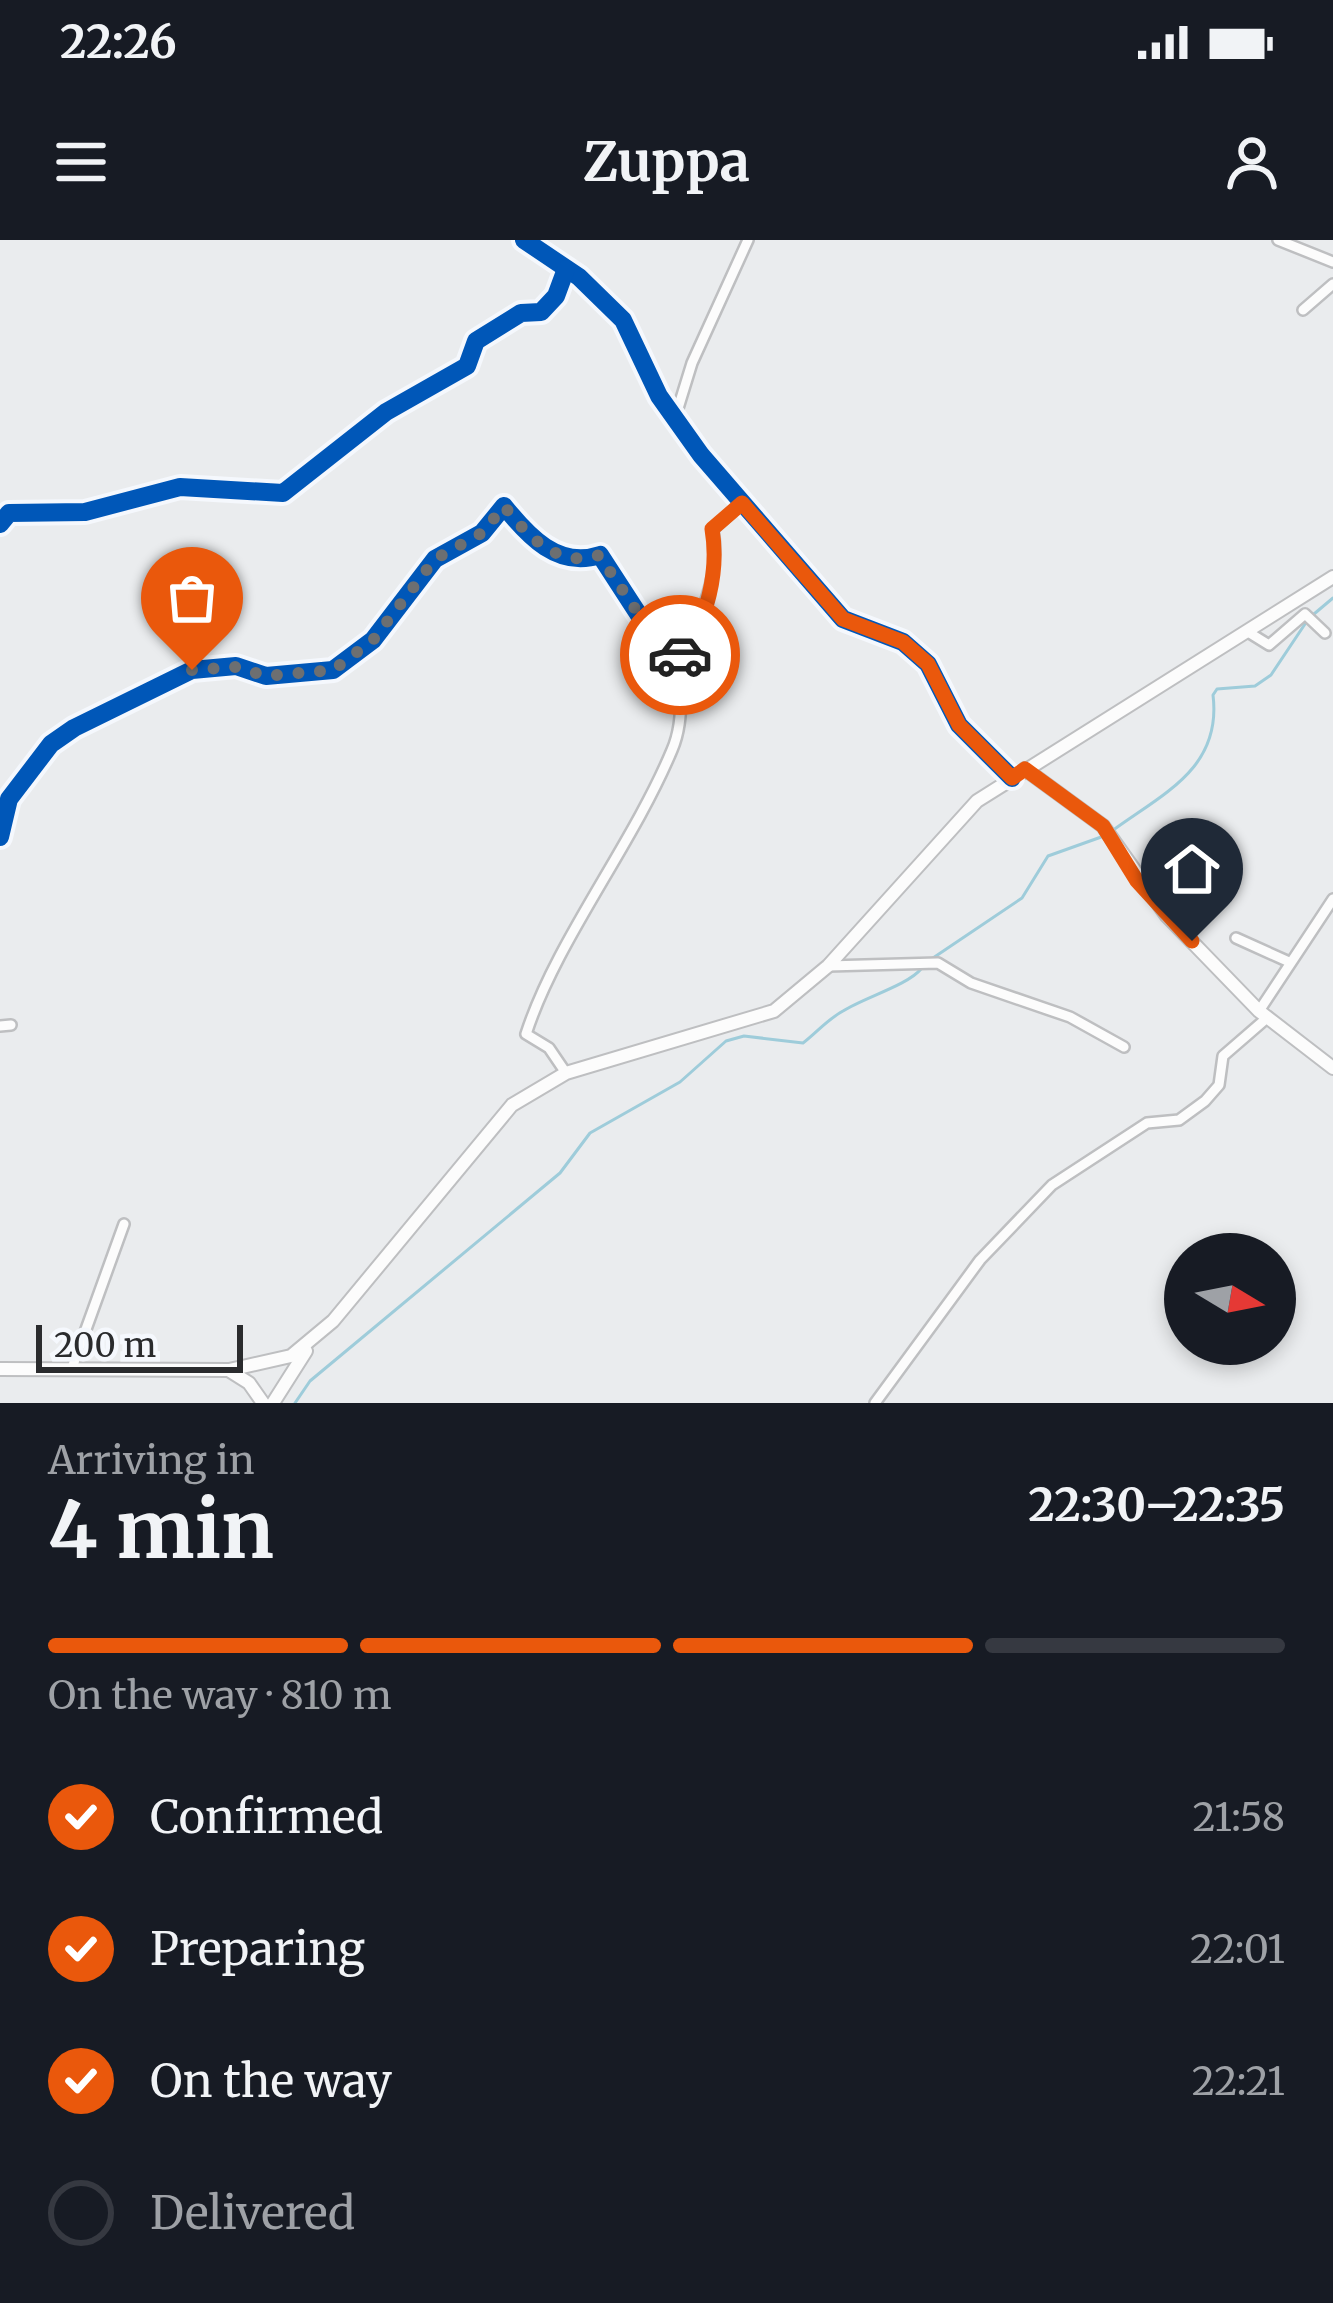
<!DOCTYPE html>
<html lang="en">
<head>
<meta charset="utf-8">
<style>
	:root { --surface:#171b24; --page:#242831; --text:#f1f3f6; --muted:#9ea1a6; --line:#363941; --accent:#ea580c }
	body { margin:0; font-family:Merriweather,serif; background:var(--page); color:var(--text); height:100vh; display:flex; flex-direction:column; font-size:45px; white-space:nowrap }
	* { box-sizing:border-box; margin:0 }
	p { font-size:39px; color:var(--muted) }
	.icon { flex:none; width:66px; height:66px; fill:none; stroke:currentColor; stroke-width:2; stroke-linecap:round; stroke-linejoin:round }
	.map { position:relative; height:1163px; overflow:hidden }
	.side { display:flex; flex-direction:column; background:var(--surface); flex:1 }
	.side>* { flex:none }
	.needle { width:78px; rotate:100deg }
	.fabs { position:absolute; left:1164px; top:993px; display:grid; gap:24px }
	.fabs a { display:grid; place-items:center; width:132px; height:132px; border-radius:50%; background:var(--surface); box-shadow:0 6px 18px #0003; font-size:60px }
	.scale { position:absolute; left:36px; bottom:30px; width:207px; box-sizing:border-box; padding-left:12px; border:6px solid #2a2b2d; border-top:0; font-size:33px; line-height:42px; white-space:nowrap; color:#2a2b2d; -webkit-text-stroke:9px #f5f8fd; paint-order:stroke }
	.pin { position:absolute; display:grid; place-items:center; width:102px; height:102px; color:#fff; margin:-123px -51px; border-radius:50% 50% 50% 0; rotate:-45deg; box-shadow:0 0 12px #0007 }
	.pin .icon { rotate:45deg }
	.courier { position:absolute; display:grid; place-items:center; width:120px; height:120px; margin:-60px; border:9px solid #ea580c; border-radius:50%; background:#fff; color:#222; box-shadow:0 3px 15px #0007 }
	.head em { font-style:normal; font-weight:700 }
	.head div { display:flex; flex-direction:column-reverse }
	.head { display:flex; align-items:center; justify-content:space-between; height:204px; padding:0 48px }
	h1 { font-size:78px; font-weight:700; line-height:90px }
	.bar { display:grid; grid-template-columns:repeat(4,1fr); gap:18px 12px; align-content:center; height:144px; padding:0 48px }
	.bar i { height:15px; border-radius:9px; background:var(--line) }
	.bar .selected { background:var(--accent) }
	.bar p { grid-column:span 4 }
	ol { padding:0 48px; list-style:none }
	li { display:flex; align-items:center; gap:36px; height:132px }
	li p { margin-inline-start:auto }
	li .icon { padding:12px; border-radius:50%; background:var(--accent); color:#fff; stroke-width:4 }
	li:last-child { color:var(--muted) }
	li i { width:66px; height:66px; border:6px solid var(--line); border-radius:50% }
	.status { display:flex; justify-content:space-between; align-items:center; height:84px; padding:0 60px; background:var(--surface); direction:ltr }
	.status svg { height:33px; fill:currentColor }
	header { display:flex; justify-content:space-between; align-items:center; height:156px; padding:0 48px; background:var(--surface); font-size:54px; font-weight:700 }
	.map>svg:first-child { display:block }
</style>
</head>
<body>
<div class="status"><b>22:26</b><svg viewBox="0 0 49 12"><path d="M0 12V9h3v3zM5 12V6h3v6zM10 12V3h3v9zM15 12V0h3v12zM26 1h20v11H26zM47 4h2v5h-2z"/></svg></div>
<header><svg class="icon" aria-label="menu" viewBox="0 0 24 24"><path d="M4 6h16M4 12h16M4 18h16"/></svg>Zuppa<svg class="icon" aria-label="person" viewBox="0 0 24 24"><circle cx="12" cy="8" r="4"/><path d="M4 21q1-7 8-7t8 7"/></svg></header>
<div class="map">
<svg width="1333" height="1163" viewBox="0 0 1333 1163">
	<rect width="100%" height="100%" fill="#eaecee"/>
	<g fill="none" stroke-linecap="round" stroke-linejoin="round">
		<g stroke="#9eccda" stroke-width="3">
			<path d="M1314,374l19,-16"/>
			<path d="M1112,591c52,-38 110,-63 101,-136l4,-6 38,-3 16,-11 36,-54"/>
			<path d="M927,722l95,-64 26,-42 56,-20"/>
			<path d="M295,1163l15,-22 250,-208 30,-40 90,-51 46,-41 18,-5 59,7c13,-10 25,-24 40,-32 20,-13 65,-26 78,-42"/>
		</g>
		<g stroke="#bebfc1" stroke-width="14">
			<g id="street">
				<path d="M1278,0l55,22"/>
				<path d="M1303,70l30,-26"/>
				<path d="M675,178l17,-55 56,-123"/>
				<path d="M1248,392l21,13 36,-31 20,19"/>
				<path d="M0,597l9,-38 42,-55 23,-16 118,-58 44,-4 30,10 67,-6 40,-30 62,-81 47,-26 22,-27c24,30 54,63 96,49l61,94 26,9"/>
				<path d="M1236,698l51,23"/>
				<path d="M828,726l110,-3 33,20 99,34 54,30"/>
				<path d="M1259,771l74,-112"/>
				<path d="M0,786l11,-1"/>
				<path d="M566,833l-17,-25 -23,-14c30,-93 106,-188 146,-284 13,-30 6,-59 14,-90 13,-47 35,-81 27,-131l29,-26"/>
				<path d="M72,1128l52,-144"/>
				<path d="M875,1163l105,-143 72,-75 95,-62 32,-3 26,-19 14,-16 4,-29 45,-39"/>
			</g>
		</g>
		<g stroke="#bebfc1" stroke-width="16">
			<g id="secondary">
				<path d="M524,0l55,37 44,43 36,76 42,59 142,164 60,23 25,22 31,61 53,53"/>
				<path d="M0,284l9,-11 76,-1 95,-25 103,6 103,-81 81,-46 9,-25 45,-28 20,-1 15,-16 10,-27"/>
				<path d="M1025,529l78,57 64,90 92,95 74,57"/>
				<path d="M0,1129l229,1 62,-14 42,-35 179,-216 54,-32 208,-62 54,-45 149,-165 356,-224"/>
				<path d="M230,1131l19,12 14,20"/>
				<path d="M273,1163l33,-52"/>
			</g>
		</g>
		<use href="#street" stroke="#fcfcfc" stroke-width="9"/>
		<use href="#secondary" stroke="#fcfcfc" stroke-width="12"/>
		<g stroke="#f5f8fd" stroke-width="26">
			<g id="cycleway">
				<path d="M524,0l55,37 44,43 36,76 42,59 142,164 60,23 25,22 31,61 53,53"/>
				<path d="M0,284l9,-11 76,-1 95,-25 103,6 103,-81 81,-46 9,-25 45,-28 20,-1 15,-16 10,-27"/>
				<path d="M0,597l9,-38 42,-55 23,-16 118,-58 44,-4 30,10 67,-6 40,-30 62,-81 47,-26 22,-27c24,30 54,63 96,49l61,94 26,9"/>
			</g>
		</g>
		<use href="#cycleway" stroke="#0057b8" stroke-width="18"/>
	</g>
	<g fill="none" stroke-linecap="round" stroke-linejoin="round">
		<path stroke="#6d6f71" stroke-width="12" stroke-dasharray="0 21.6" d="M192,430l44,-3 30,9 67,-6 40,-30 62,-81 47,-26 22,-27c24,30 54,63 95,49l63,94 18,6"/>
		<path stroke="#ea580c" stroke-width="15" d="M680,415l7,3c18,-44 33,-82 25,-129l30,-26 101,116 60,23 25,22 31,61 53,53 13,-9 78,57 34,55 55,60"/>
	</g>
</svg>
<div class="fabs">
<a><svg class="needle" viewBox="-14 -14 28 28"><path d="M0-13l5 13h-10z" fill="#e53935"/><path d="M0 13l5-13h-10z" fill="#9ea1a6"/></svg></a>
</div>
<div class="scale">200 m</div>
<div class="pin" style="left:192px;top:430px;background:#ea580c"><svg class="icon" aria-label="bag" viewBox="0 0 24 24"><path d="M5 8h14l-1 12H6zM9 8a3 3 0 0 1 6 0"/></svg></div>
<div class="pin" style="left:1192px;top:701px;background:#1f2937"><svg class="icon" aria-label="home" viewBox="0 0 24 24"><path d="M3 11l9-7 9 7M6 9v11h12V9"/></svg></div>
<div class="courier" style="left:680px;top:415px"><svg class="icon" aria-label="car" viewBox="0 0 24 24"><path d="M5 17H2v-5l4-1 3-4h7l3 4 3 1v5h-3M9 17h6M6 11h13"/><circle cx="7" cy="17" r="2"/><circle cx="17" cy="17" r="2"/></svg></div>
</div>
<section class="side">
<div class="head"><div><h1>4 min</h1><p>Arriving in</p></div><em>22:30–22:35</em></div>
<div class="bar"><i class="selected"></i><i class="selected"></i><i class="selected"></i><i></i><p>On the way · 810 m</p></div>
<ol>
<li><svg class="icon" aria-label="check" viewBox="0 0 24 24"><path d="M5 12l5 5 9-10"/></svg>Confirmed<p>21:58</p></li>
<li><svg class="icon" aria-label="check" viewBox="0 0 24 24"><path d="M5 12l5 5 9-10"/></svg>Preparing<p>22:01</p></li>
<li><svg class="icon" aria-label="check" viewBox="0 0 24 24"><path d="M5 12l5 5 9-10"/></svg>On the way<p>22:21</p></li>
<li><i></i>Delivered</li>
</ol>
</section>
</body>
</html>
